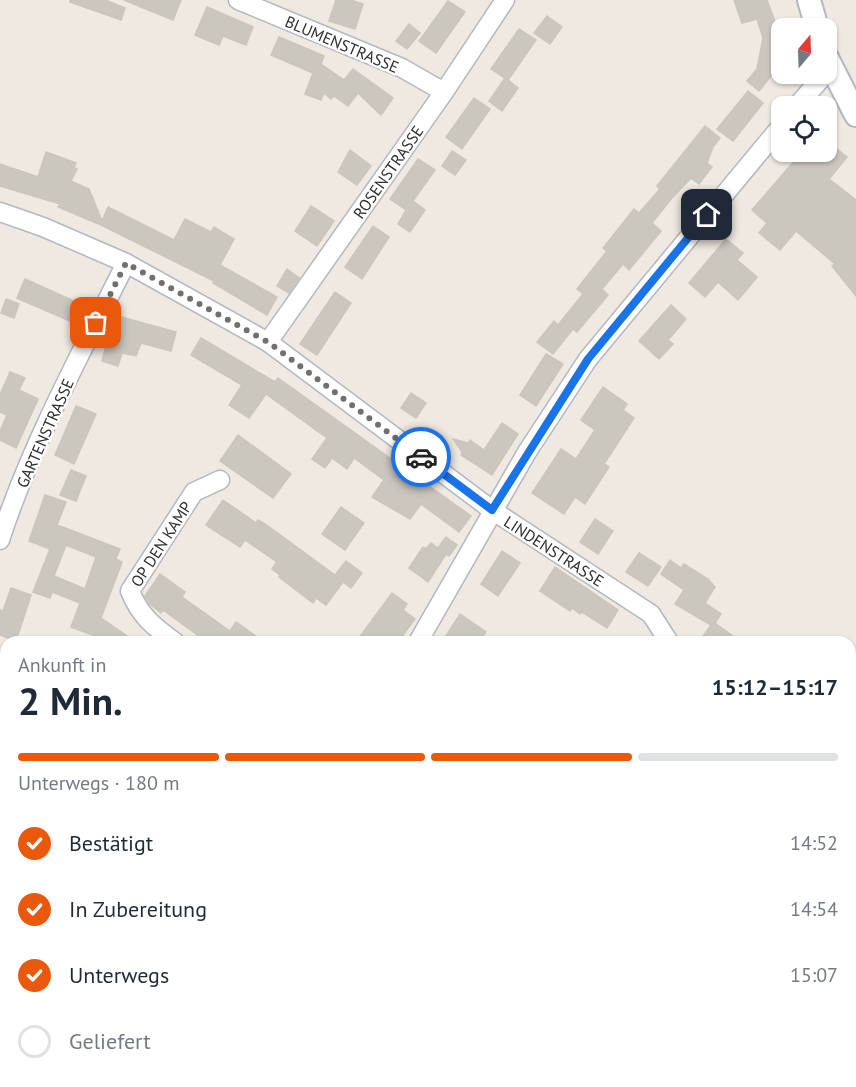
<!DOCTYPE html>
<html lang="de">
<head>
<meta charset="utf-8">
<style>
	:root { --surface:#fff; --page:#f2f2f3; --text:#1f2937; --muted:#747a83; --line:#e0e1e3; --accent:#ea580c }
	body { margin:0; font-family:"PT Sans",sans-serif; background:var(--page); color:var(--text); height:100vh; display:flex; flex-direction:column; font-size:22px; white-space:nowrap }
	* { box-sizing:border-box; margin:0 }
	p { font-size:20px; color:var(--muted) }
	.icon { flex:none; width:33px; height:33px; fill:none; stroke:currentColor; stroke-width:2; stroke-linecap:round; stroke-linejoin:round }
	.map { position:relative; flex:1; overflow:hidden }
	.sheet { position:absolute; left:0px; top:636px; width:856px; height:452px; display:flex; flex-direction:column; background:var(--surface); border-radius:18px 18px 0 0; box-shadow:0 2px 4px #0004 }
	.sheet>* { flex:none }
	.needle { width:39px; rotate:19deg }
	.tools { position:absolute; left:771px; top:18px; display:grid; gap:12px }
	.tools a { display:grid; place-items:center; width:66px; height:66px; border-radius:12px; background:var(--surface); box-shadow:0 2px 4px #0004; font-size:30px }
	.pin { position:absolute; display:grid; place-items:center; width:51px; height:51px; color:#fff; margin:-26px; border-radius:12px; box-shadow:0 3px 9px #0006 }
	.courier { position:absolute; display:grid; place-items:center; width:60px; height:60px; margin:-30px; border:4px solid #1a73e8; border-radius:50%; background:#fff; color:#222; box-shadow:0 2px 8px #0007 }
	.headline em { font-style:normal; font-weight:600 }
	.headline div { display:flex; flex-direction:column-reverse }
	.headline { display:flex; align-items:center; justify-content:space-between; height:102px; padding:0 18px }
	h1 { font-size:39px; font-weight:600; line-height:45px }
	.bar { display:grid; grid-template-columns:repeat(4,1fr); gap:9px 6px; align-content:center; height:72px; padding:0 18px }
	.bar i { height:8px; border-radius:4px; background:var(--line) }
	.bar .active { background:var(--accent) }
	.bar p { grid-column:span 4 }
	ol { padding:0 18px; list-style:none }
	li { display:flex; align-items:center; gap:18px; height:66px }
	li p { margin-inline-start:auto }
	li .icon { padding:6px; border-radius:50%; background:var(--accent); color:#fff; stroke-width:4 }
	li:last-child { color:var(--muted) }
	li i { width:33px; height:33px; border:3px solid var(--line); border-radius:50% }
	.map>svg:first-child { display:block }
</style>
</head>
<body>
<div class="map">
<svg width="856" height="1087" viewBox="0 0 856 1087">
	<rect width="100%" height="100%" fill="#efe9e1"/>
	<path fill="#b6e59e" d="M851,853l5,1v104l-5,-1z"/>
	<g fill="#cbc7bf" stroke="#cbc5ba" stroke-width="1.5" fill-rule="evenodd">
		<path d="M70,0h35l20,8 -4,12 -51,-18z"/>
		<path d="M124,0h57l-8,20z"/>
		<path d="M336,0h15l12,4 -8,25 -26,-8z"/>
		<path d="M734,0h33l10,27 5,-1 -2,46 -5,-1 -16,20 -12,-10 10,-12 6,-31 -6,-19 -15,4z"/>
		<path d="M448,1l17,11 -29,41 -17,-12z"/>
		<path d="M207,7l46,20 -7,18 -23,-9 -4,9 -24,-10z"/>
		<path d="M547,16l15,11 -12,17 -16,-11z"/>
		<path d="M409,24l11,9 -13,16 -11,-8z"/>
		<path d="M519,29l17,11 -28,40 10,8 -16,23 -13,-10 16,-23 -14,-9z"/>
		<path d="M279,37l45,19 -3,8 23,16 9,-11 40,29 -12,17 -23,-22 -10,13 -14,-10 -3,3 -7,-6 -3,7 -16,-6 8,-21 -42,-18z"/>
		<path d="M748,91l15,12 -30,38 -16,-12z"/>
		<path d="M474,98l16,11 -28,40 -16,-12z"/>
		<path d="M705,126l15,12 -7,9 -6,16 5,4 -13,17 -8,-6 -19,20 -20,25 9,8 -32,39 -6,-6 -21,25 6,6 -31,37 -4,-3 -20,25 -16,-12 17,-21 4,4 25,-31 -6,-5 30,-38 -4,-3 31,-39 5,4 21,-24 -3,-3z"/>
		<path d="M826,140l21,17 -18,22 27,21v96l-24,-30 3,-2 -39,-33 -16,19 -21,-17 8,-10 -15,-13 50,-58h24z"/>
		<path d="M350,150l21,16 -14,19 -19,-13z"/>
		<path d="M452,151l14,9 -11,15 -13,-9z"/>
		<path d="M46,152l30,11 -2,5 3,1 -6,12 18,8 13,32 6,-14 66,33 11,-21 26,13 3,-5 20,12 -14,26 57,32 -10,18 -54,-32 1,-2 -113,-56 -43,-18 2,-3 -60,-18v-22l38,13z"/>
		<path d="M418,159l17,11 -22,31 12,9 -15,22 -12,-8 8,-14 -16,-11z"/>
		<path d="M311,206l23,15 -17,25 -22,-15z"/>
		<path d="M373,226l16,11 -27,42 -17,-12z"/>
		<path d="M726,239l17,14 -6,7 20,17 -19,23 -20,-18 -13,15 -16,-14z"/>
		<path d="M287,269l12,9 -10,15 -12,-7z"/>
		<path d="M25,279l62,28 -8,18 -62,-27z"/>
		<path d="M335,292l16,11 -34,52 -17,-11z"/>
		<path d="M6,299l13,5 -5,14 -13,-5z"/>
		<path d="M671,305l15,14 -18,21 5,4 -14,15 -20,-18z"/>
		<path d="M114,315l62,17 -5,19 -30,-8 -5,13 -14,-3 -4,13 -16,-5z"/>
		<path d="M201,338l74,44 3,-4 193,138 -12,16 -38,-28 -11,15 -38,-22 12,-17 -30,-22 -7,11 -15,-11 -7,10 -13,-9 15,-21 -61,-44 -17,24 -20,-13 13,-20 -51,-30z"/>
		<path d="M546,354l17,10 -27,42 -16,-11z"/>
		<path d="M10,372l15,6 -6,12 19,9 -22,49 -16,-8v-9l7,-16 -7,-3v-17z"/>
		<path d="M603,387l24,17 -4,6 11,8 -30,46 5,3 -24,37 -10,-7 -11,17 -32,-21 29,-44 15,10 19,-29 -14,-10z"/>
		<path d="M411,393l15,10 -10,15 -15,-10z"/>
		<path d="M76,406l20,8 -22,50 -19,-9z"/>
		<path d="M502,423l16,11 -26,41 -31,-20 1,-3 -9,-13 15,4 2,-3 14,10z"/>
		<path d="M238,435l53,39 -18,24 -53,-37z"/>
		<path d="M71,470l15,6 -10,25 -16,-6z"/>
		<path d="M45,495l21,7 -9,23 63,24 -4,10 6,3 -21,56 35,24h-25l-40,-15 9,-24 -28,-11 -2,6 -17,-6 17,-43 -21,-8zM66,545l30,12 -11,32 -31,-13z"/>
		<path d="M223,500l33,23 2,-3 7,4 70,51 11,-14 16,12 -11,15 -8,-6 -17,23 -10,-7 -3,5 -34,-26 1,-2 -8,-6 5,-7 -32,-22 -5,7 -34,-22z"/>
		<path d="M341,507l23,16 -19,27 -23,-16z"/>
		<path d="M595,519l18,12 -15,23 -18,-12z"/>
		<path d="M446,537l11,8 -8,11 -3,-2 -18,28 -19,-14 14,-21 3,2 5,-6 7,5z"/>
		<path d="M502,551l18,12 -22,33 -17,-12z"/>
		<path d="M639,553l22,14 -13,19 -22,-14z"/>
		<path d="M670,560l11,8 3,-4 24,15 7,8 -10,16 16,11 -6,9 26,19h-42l12,-17 -36,-21 9,-14 -23,-16z"/>
		<path d="M555,567l63,43 -11,18 -25,-16 -2,2 -8,-6 -2,3 -30,-20z"/>
		<path d="M160,574l25,18 -3,5 48,34 6,-9 28,20h-57l-44,-32 -2,3 -10,-8 -6,-9z"/>
		<path d="M11,588l20,7 -15,46 -16,-6v-25l3,1z"/>
		<path d="M392,593l15,11 -4,6 12,9 -17,23h-42z"/>
		<path d="M460,614l26,18 -7,10h-37z"/>
	</g>
	<g fill="none" stroke-linecap="round" stroke-linejoin="round">
		<g stroke="#b4b7c1" stroke-width="21">
			<g id="minor">
				<path d="M238,0l164,68 42,24"/>
				<path d="M797,106l28,-32"/>
				<path d="M0,212l43,15 83,36 142,79 224,168 159,104 18,28"/>
				<path d="M268,342l176,-250 61,-92"/>
				<path d="M0,540c30,-93 82,-189 126,-277"/>
				<path d="M175,642c-21,-15 -35,-26 -45,-51l64,-99 26,-12"/>
				<path d="M418,642l109,-190 61,-93 194,-234"/>
				<path d="M0,778l6,2"/>
				<path d="M850,971l6,1"/>
				<path d="M329,1082l4,5"/>
				<path d="M502,1082l2,5"/>
				<path d="M80,1087l4,-5"/>
				<path d="M734,1087l1,-5"/>
			</g>
		</g>
		<g stroke="#b4b7c1" stroke-width="26">
			<g id="tertiary">
				<path d="M809,0l8,28"/>
				<path d="M826,56l30,59"/>
			</g>
		</g>
		<use href="#minor" stroke="#fff" stroke-width="18"/>
		<use href="#tertiary" stroke="#fff" stroke-width="22"/>
	</g>
	<g fill="none" stroke-linecap="round" stroke-linejoin="round">
		<path stroke="#726f6d" stroke-width="6" stroke-dasharray="0 10.8" d="M96,323l30,-60 142,79 153,115"/>
		<path stroke="#1a73e8" stroke-width="8" d="M421,457l71,53 96,-151 119,-144"/>
	</g>
	<g text-anchor="middle" stroke-width="5" stroke-linejoin="round" paint-order="stroke">
		<g font-size="16" fill="#2e2e2e" stroke="#fff">
			<text transform="translate(342 44) rotate(23)" y="6">BLUMENSTRASSE</text>
			<text transform="translate(388 172) rotate(-55)" y="6">ROSENSTRASSE</text>
			<text transform="translate(45 433) rotate(-66)" y="6">GARTENSTRASSE</text>
			<text transform="translate(161 544) rotate(-57)" y="6">OP DEN KAMP</text>
			<text transform="translate(554 551) rotate(33)" y="6">LINDENSTRASSE</text>
		</g>
	</g>
</svg>
<div class="tools">
<a><svg class="needle" viewBox="-14 -14 28 28"><path d="M0-13l5 13h-10z" fill="#e53935"/><path d="M0 13l5-13h-10z" fill="#747a83"/></svg></a>
<a><svg class="icon" aria-label="locate" viewBox="0 0 24 24"><circle cx="12" cy="12" r="6"/><path d="M12 2v4M12 18v4M2 12h4M18 12h4"/></svg></a>
</div>
<div class="pin" style="left:96px;top:323px;background:#ea580c"><svg class="icon" aria-label="bag" viewBox="0 0 24 24"><path d="M5 8h14l-1 12H6zM9 8a3 3 0 0 1 6 0"/></svg></div>
<div class="pin" style="left:707px;top:215px;background:#1f2937"><svg class="icon" aria-label="home" viewBox="0 0 24 24"><path d="M3 11l9-7 9 7M6 9v11h12V9"/></svg></div>
<div class="courier" style="left:421px;top:457px"><svg class="icon" aria-label="car" viewBox="0 0 24 24"><path d="M5 17H2v-5l4-1 3-4h7l3 4 3 1v5h-3M9 17h6M6 11h13"/><circle cx="7" cy="17" r="2"/><circle cx="17" cy="17" r="2"/></svg></div>
<section class="sheet">
<div class="headline"><div><h1>2 Min.</h1><p>Ankunft in</p></div><em>15:12–15:17</em></div>
<div class="bar"><i class="active"></i><i class="active"></i><i class="active"></i><i></i><p>Unterwegs · 180 m</p></div>
<ol>
<li><svg class="icon" aria-label="check" viewBox="0 0 24 24"><path d="M5 12l5 5 9-10"/></svg>Bestätigt<p>14:52</p></li>
<li><svg class="icon" aria-label="check" viewBox="0 0 24 24"><path d="M5 12l5 5 9-10"/></svg>In Zubereitung<p>14:54</p></li>
<li><svg class="icon" aria-label="check" viewBox="0 0 24 24"><path d="M5 12l5 5 9-10"/></svg>Unterwegs<p>15:07</p></li>
<li><i></i>Geliefert</li>
</ol>
</section>
</div>
</body>
</html>
